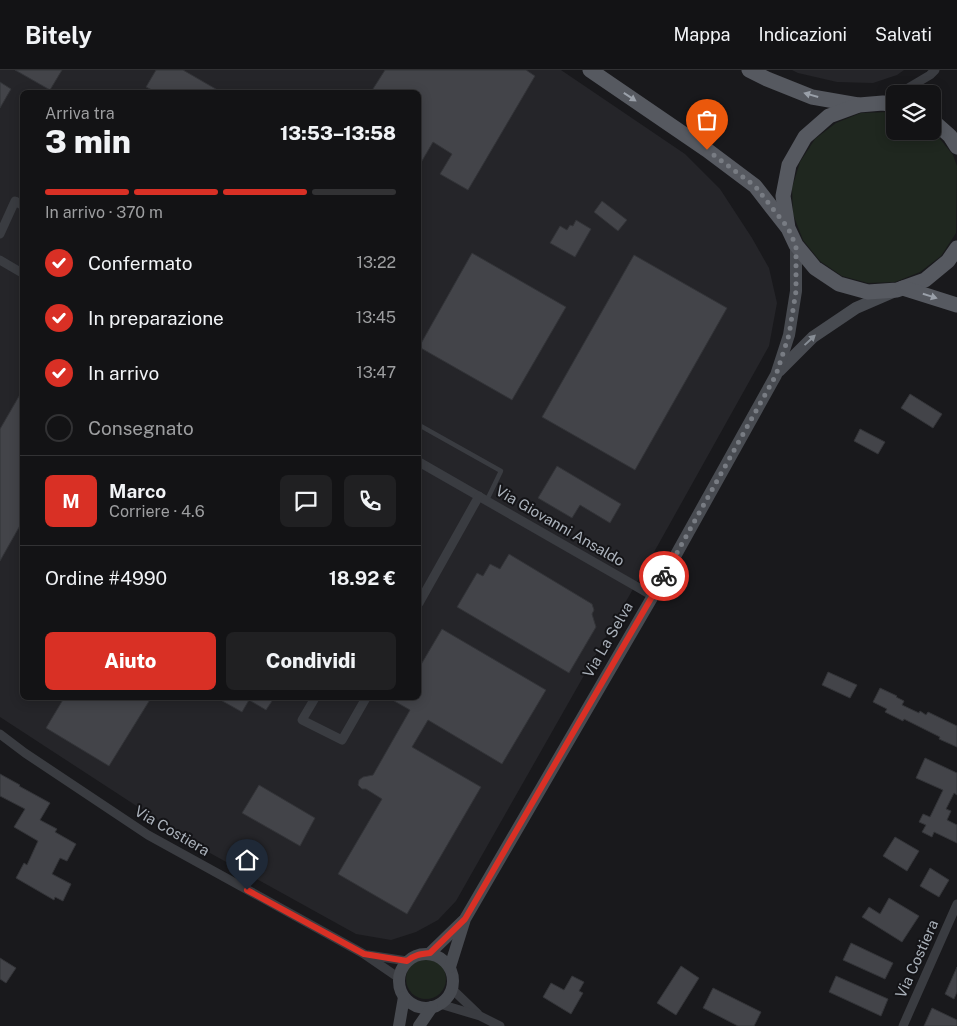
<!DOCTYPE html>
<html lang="it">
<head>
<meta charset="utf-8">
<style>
	:root { --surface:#131315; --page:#202022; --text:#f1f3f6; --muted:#9d9ea0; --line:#323234; --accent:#d93025 }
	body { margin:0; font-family:"Public Sans",sans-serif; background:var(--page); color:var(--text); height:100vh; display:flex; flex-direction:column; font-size:19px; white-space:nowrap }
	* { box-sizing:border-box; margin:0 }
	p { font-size:16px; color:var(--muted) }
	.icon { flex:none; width:28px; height:28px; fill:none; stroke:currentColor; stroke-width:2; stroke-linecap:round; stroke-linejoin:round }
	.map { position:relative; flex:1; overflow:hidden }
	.side { position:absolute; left:20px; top:20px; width:401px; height:610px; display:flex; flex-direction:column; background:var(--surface); border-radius:8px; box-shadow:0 2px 12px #0003,0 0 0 1px var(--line) }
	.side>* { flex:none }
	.controls { position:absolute; left:886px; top:15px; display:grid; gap:10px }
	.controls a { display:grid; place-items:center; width:55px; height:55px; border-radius:8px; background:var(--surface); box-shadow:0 2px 12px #0003,0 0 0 1px var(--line); font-size:25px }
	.pin { position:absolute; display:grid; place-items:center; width:42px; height:42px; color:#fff; margin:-51px -21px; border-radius:50% 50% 50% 0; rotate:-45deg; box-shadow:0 0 5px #0007 }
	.pin .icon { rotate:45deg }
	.courier { position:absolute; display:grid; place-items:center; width:50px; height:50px; margin:-25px; border:4px solid #d93025; border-radius:50%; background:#fff; color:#222; box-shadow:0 1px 6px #0007 }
	.overview em { font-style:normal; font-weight:800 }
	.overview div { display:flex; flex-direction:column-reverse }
	.overview { display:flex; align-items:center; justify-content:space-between; height:85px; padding:0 25px }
	h1 { font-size:32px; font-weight:800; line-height:38px }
	.bar { display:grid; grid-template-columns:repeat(4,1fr); gap:8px 5px; align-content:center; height:60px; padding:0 25px }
	.bar i { height:6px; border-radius:4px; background:var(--line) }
	.bar .on { background:var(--accent) }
	.bar p { grid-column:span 4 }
	.line { display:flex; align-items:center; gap:12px; padding:0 25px; border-top:1px solid var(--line) }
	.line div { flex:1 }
	.round { display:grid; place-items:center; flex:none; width:52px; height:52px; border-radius:8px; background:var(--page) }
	ol { padding:0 25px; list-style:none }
	li { display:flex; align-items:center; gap:15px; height:55px }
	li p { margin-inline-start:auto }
	li .icon { padding:5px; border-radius:50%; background:var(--accent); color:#fff; stroke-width:4 }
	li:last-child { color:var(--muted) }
	li i { width:28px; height:28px; border:2px solid var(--line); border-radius:50% }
	.button { display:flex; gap:10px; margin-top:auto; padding:10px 25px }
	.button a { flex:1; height:58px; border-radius:8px; background:var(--accent); color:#fff; font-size:20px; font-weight:800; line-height:58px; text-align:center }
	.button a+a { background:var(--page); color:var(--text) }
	header { display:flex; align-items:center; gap:30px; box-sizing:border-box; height:70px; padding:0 25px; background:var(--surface); border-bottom:1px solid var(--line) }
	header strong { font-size:24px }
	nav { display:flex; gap:28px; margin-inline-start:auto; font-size:18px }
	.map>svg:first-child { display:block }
</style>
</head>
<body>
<header>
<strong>Bitely</strong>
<nav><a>Mappa</a><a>Indicazioni</a><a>Salvati</a></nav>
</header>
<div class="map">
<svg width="957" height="956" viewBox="0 0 957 956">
	<rect width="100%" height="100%" fill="#19191c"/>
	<g fill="#252529" fill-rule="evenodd">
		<path d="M0,0h561l124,84 35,35 32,49 17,30 8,35 -8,43 -111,199 -202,356 -18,19 -22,12 -25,8 -35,-6 -155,-86 -201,-131zM22,22h397v606h-397z"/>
		<path d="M792,0h112l-7,5 -24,8 -36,-1 -39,-9z"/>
	</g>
	<g fill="#1f271f">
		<path d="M888,42l7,2v17h37l4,3 17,21 4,11 -1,67 -15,23 -21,16 -25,10 -27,1 -26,-7 -22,-15 -17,-21 -10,-26 -1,-26 8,-26 15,-23 21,-16 25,-10z"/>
		<circle cx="426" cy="909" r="20"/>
	</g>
	<g fill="#434449" stroke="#333438">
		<path d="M15,0h47l-12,20z"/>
		<path d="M156,0h27l38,22h-65l-10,-5z"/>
		<path d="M385,0h141l9,6 -67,114 -28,-16 12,-20 -19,-12 -14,24v-74h-48z"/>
		<path d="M0,12l11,7 -11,19z"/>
		<path d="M602,131l25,19 -9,11 -24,-19z"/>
		<path d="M576,150l15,9 -16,28 -25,-14 10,-17 7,4 3,-5 3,1z"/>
		<path d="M472,183l94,54 -54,93 -93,-53z"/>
		<path d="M634,185l93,53 -92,162 -93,-53z"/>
		<path d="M22,321v131l-22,39v-132z"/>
		<path d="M910,324l32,20 -9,14 -32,-20z"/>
		<path d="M860,359l25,13 -7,12 -24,-13z"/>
		<path d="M557,396l64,38 -11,19 -30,-18 -8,13 -34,-20z"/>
		<path d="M509,484l83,50 2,6 -2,4 4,13 -27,46 -112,-66 20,-34 6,3 7,-12 10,5z"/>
		<path d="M442,559l104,61 -44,74 -74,-44 -16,27 69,40 -74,127 -69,-40 44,-75 -16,-10h-4l-4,-4 1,-5 4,-3 10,-2 37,-65 -21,-12h30v-30z"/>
		<path d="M828,602l29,13 -7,13 -28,-13z"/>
		<path d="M880,618l17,8 -1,1 8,4 -2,4 17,8 1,-2 6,4 2,-3 29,14v21l-18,-8 1,-2 -36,-18 -1,2 -18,-9 2,-3 -14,-7z"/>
		<path d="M64,628h87l-42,68 -63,-38z"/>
		<path d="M217,628h57l-8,12 -17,-10 -7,12z"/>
		<path d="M925,688l32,15v22l-3,-2 -8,16 5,2 -4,9 10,5v18l-23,-11 -2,5 -10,-5 4,-7 -7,-3 4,-8 7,3 13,-27 -27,-12z"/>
		<path d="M0,704l20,11 -1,1 31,17 -10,17 17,9 -2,3 21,12 -9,17 -7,-3 -8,16 19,10 -8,17 -8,-4 -1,3 -38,-22 8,-15 3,2 11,-24 -24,-14 11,-18 -25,-13z"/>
		<path d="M259,715l56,33 -15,28 -58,-33z"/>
		<path d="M895,767l24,14 -12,20 -24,-15z"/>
		<path d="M930,798l19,12 -10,17 -19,-11z"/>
		<path d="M889,828l30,18 -17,26 -40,-25 7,-10 11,7z"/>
		<path d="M851,873l42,20 -8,16 -42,-19z"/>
		<path d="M0,888l16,10 -10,15 -6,-4z"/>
		<path d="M681,896l18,12 -23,37 -19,-12z"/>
		<path d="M957,897v25l-3,7 -9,-5z"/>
		<path d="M572,906l12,6 -5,9 4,2 -12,21 -28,-17 8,-14 13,7z"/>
		<path d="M836,906l52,23 -7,17 -52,-24z"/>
		<path d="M713,918l48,24 -7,14h-16l-35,-18z"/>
		<path d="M932,938l25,12v6h-33z"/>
	</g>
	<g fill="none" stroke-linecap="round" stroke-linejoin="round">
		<path stroke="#3a3c41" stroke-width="4.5" d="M419,355l82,46 -14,29"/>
		<g stroke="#3a3c41" stroke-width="9">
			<path d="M898,24l32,-19 5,-5"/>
			<path d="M0,164l15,-33 7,4"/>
			<path d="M0,190l22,13"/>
			<path d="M419,392l234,134"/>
			<path d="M419,533l60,-107"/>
			<path d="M315,628l-13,22 40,20 24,-42"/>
			<path d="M0,664l25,19 123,82 216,119 35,24"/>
			<path d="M368,885l39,6"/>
			<path d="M452,919l26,25"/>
			<path d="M440,934l40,12 20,10"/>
			<path d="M903,956l54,-122"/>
		</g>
		<g stroke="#484b51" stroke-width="12">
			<path d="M779,301l34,-34 43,-29 37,-16"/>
			<path d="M430,883l33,-32"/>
			<circle cx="426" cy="911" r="27"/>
			<path d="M450,897l15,-48 188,-323 123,-221 13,-40 7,-44v-46"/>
			<path d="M399,956l5,-29"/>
			<path d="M419,956l13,-19"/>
		</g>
		<g stroke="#565960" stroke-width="15">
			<path d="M590,0l117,80 48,36 32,41"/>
			<path d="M749,0l18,9 45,18 46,8"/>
			<path d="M895,35l-12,-2 -24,2 -30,11 -24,21 -16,28 -6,31 5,32 8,17 19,23 24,16 29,8 29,-2 28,-10 23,-19 9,-13"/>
			<path d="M932,50l18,16 7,11"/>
			<path d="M903,218l54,17"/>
		</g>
	</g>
	<defs><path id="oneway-solid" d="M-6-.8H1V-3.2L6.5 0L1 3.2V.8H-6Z" transform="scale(1.25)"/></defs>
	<g fill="#9aa0a9">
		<use href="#oneway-solid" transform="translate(811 25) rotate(-164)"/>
		<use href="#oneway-solid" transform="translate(630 27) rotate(34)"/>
		<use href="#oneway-solid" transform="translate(930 226) rotate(17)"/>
	</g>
	<use fill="#888e96" href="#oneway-solid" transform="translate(810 270) rotate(-43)"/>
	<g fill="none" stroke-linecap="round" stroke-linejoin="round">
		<path stroke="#787c83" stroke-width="5" stroke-dasharray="0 9" d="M664,506l112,-201 13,-40 7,-44v-45l-8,-18 -33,-42 -48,-36"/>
		<path stroke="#d93025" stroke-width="6" d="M247,820l117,64 43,7c7,-6 13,-7 23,-8l35,-34 199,-343"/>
	</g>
	<g text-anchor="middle" stroke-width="4" stroke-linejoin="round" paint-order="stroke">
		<g font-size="15" fill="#abb2bb" stroke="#141417">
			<text transform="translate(560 456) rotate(30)" y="5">Via Giovanni Ansaldo</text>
			<text transform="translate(608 570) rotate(-60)" y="5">Via La Selva</text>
			<text transform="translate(172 761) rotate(30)" y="5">Via Costiera</text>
			<text transform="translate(917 889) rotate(-66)" y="5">Via Costiera</text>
		</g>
	</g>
</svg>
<div class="controls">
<a><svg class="icon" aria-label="layers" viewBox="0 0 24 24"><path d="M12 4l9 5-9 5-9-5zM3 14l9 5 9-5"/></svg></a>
</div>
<div class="pin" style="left:707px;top:80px;background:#ea580c"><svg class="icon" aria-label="bag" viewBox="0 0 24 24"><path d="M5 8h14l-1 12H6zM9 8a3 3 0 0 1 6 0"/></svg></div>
<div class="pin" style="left:247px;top:820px;background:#1f2937"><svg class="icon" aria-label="home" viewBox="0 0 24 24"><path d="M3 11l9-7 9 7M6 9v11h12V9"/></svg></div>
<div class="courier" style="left:664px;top:506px"><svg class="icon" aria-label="bike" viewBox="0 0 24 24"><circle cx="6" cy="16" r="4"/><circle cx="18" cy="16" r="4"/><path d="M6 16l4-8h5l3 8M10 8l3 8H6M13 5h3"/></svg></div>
<section class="side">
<div class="overview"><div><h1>3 min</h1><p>Arriva tra</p></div><em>13:53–13:58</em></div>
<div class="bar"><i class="on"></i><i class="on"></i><i class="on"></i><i></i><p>In arrivo · 370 m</p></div>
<ol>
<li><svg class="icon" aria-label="check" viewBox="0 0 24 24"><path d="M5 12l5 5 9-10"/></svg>Confermato<p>13:22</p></li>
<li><svg class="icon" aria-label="check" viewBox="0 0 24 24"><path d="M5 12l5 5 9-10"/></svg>In preparazione<p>13:45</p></li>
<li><svg class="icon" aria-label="check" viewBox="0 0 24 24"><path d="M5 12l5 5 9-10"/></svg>In arrivo<p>13:47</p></li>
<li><i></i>Consegnato</li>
</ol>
<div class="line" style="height:90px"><b class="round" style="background:var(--accent);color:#fff">M</b><div><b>Marco</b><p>Corriere · 4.6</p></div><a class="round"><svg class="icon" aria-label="chat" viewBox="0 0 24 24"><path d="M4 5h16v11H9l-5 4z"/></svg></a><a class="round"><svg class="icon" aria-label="phone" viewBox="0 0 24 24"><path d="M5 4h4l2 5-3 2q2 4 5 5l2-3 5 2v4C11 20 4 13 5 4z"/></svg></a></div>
<div class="line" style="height:65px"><div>Ordine #4990</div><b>18.92 €</b></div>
<div class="button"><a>Aiuto</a><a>Condividi</a></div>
</section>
</div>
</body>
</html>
